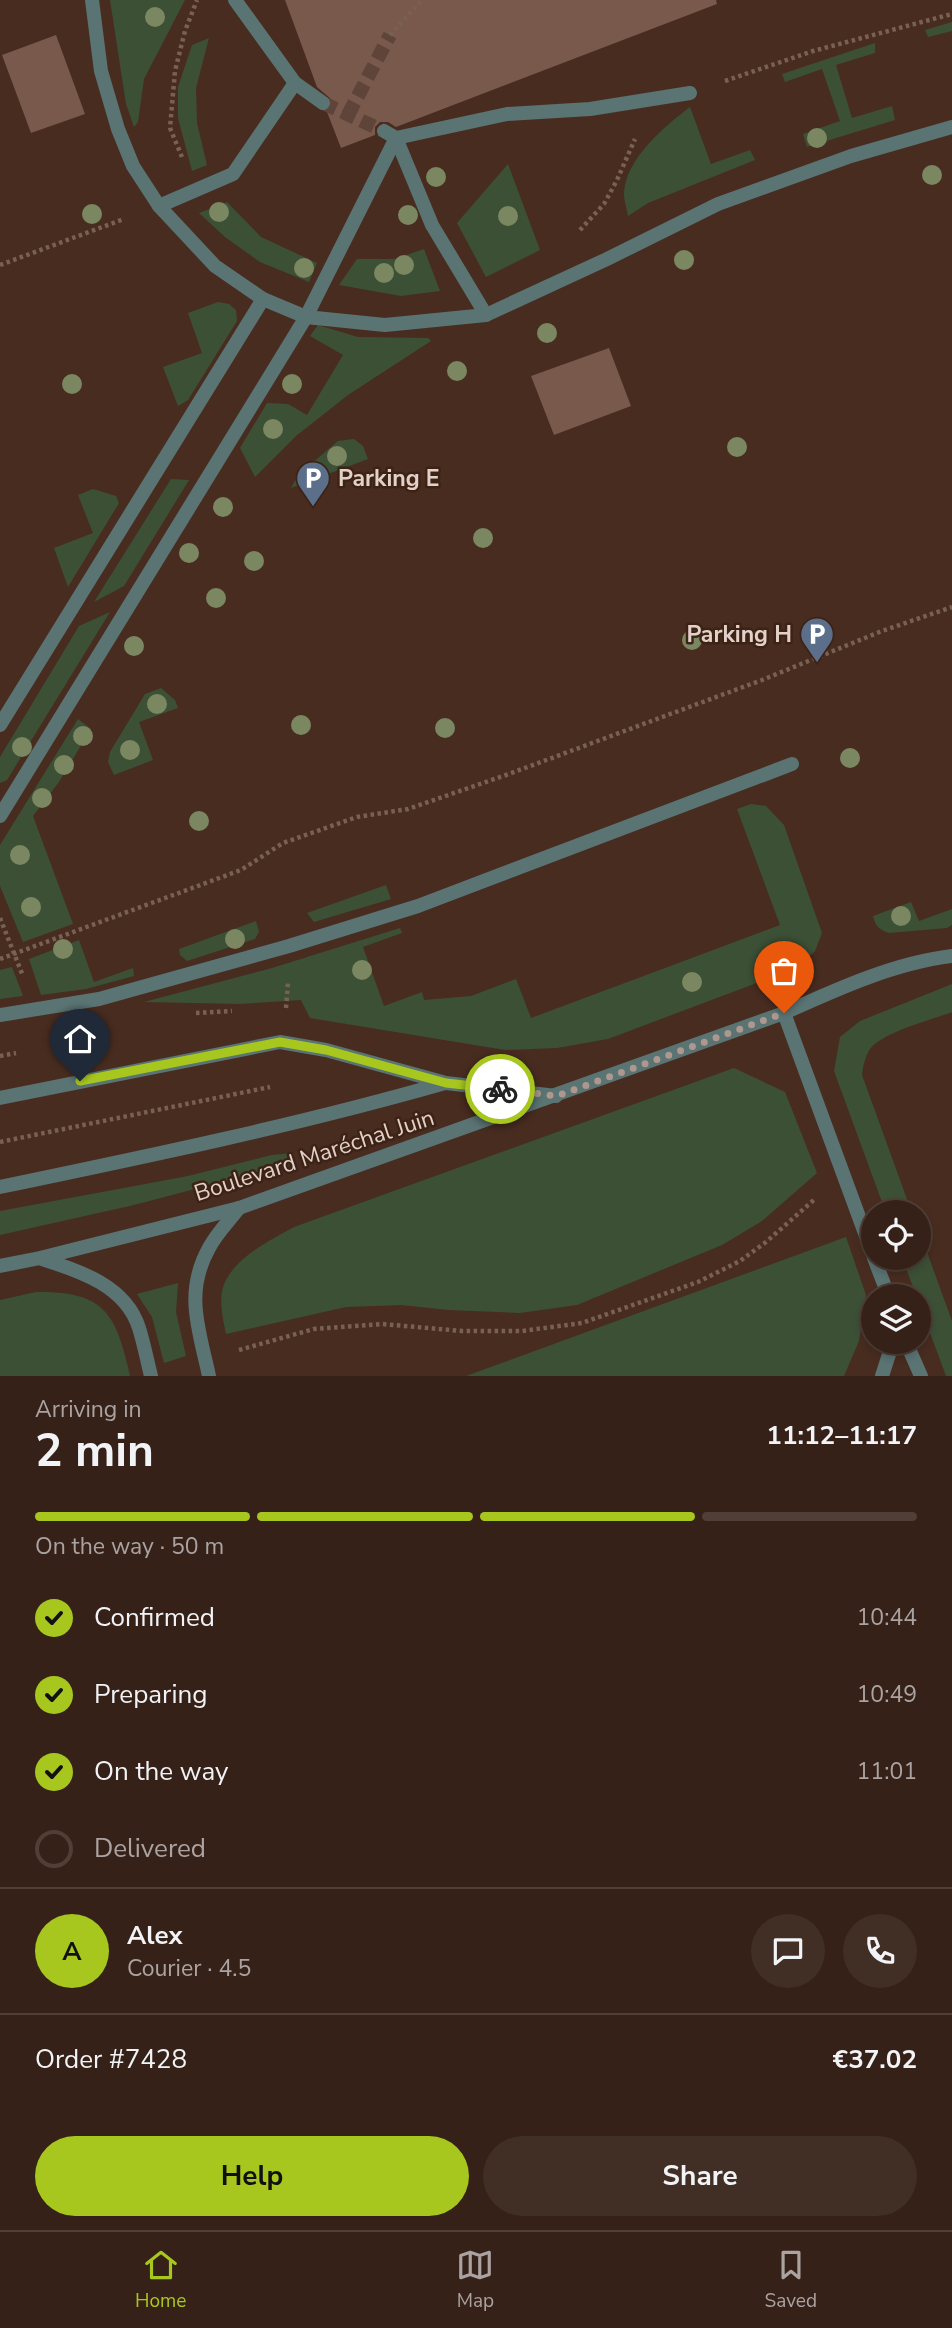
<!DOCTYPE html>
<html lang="en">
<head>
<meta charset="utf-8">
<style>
	:root { --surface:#362118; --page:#412e25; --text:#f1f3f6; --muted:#aaa3a2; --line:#503e37; --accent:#a7c71e }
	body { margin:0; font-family:"Nunito Sans",sans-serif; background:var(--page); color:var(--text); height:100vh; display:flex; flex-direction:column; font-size:26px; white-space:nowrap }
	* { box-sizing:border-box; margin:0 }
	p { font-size:23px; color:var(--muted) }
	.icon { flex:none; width:38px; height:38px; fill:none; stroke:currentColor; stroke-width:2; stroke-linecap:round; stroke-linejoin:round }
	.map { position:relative; height:1376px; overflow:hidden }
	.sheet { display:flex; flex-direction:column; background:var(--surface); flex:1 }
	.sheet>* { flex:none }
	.fabs { position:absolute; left:861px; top:1200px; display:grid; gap:14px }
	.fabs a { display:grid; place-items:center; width:70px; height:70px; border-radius:50%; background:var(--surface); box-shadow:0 4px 10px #0003,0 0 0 2px var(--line); font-size:35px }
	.pin { position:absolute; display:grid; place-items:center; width:60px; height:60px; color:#fff; margin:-72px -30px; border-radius:50% 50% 50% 0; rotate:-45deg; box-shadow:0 0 7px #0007 }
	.pin .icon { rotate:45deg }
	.courier { position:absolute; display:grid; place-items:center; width:70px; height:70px; margin:-35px; border:5px solid #a7c71e; border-radius:50%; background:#fff; color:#222; box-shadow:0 2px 9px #0007 }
	.head em { font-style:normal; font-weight:700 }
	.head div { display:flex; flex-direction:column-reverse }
	.head { display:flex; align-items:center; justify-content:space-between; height:119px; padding:0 35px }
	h1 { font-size:46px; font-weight:700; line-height:52px }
	.bar { display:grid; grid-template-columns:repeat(4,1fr); gap:10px 7px; align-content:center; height:84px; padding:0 35px }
	.bar i { height:9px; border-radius:5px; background:var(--line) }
	.bar .selected { background:var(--accent) }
	.bar p { grid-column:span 4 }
	.line { display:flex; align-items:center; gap:18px; padding:0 35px; border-top:2px solid var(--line) }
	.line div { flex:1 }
	.round { display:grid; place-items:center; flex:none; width:74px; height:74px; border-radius:37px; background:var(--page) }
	ol { padding:0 35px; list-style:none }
	li { display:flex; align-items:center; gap:21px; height:77px }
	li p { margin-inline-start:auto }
	li .icon { padding:7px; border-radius:50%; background:var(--accent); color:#111; stroke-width:4 }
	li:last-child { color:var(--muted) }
	li i { width:38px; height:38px; border:4px solid var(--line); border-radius:50% }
	.action { display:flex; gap:14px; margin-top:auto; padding:14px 35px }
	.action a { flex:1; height:80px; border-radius:42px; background:var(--accent); color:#111; font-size:28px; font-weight:700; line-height:80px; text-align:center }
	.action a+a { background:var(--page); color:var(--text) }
	.tabs { display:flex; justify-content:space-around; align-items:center; height:98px; border-top:2px solid var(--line); background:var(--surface); font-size:19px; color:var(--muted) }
	.tabs a { display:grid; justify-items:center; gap:4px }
	.tabs .selected { color:var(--accent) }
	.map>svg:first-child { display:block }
</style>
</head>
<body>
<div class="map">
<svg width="952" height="1376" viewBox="0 0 952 1376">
	<rect width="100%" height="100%" fill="#482c20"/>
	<g fill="#3c5036">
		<path d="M110,0h75l-41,79 -6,43 -4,5 -8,-23z"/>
		<path d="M952,22v9l-24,6 -3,-7z"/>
		<path d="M209,38l-13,50 1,35 10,42 -15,6 -14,-53v-31l14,-42z"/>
		<path d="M875,43v10l-39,12 16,53 40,-12 3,14 -88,27 -4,-13 37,-13 -18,-52 -37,13 -3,-8z"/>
		<path d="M690,107l21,57 39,-14 5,10 -107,43 -20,13c-1,-7 -4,-15 -4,-22 1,-35 41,-68 66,-87z"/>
		<path d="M508,164l32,86 -54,27 -29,-54z"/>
		<path d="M227,202l34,35 56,26 -8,19 -49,-20 -35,-25 -26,-24z"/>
		<path d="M424,249l16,42 -39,5 -62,-11 18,-26h38z"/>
		<path d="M218,302l11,2 7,6 1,11 -49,79 -10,6 -15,-39 39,-14 -14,-40z"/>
		<path d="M318,325l40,12 70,1 3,3 -83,54 -52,41 -41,41 -15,-29 27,-45 21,1 19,11 36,-60 -33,-19z"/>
		<path d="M354,439l9,7 5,13 -77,29 7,-13 40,-34z"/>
		<path d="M171,479l18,1 -65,106 -30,16z"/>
		<path d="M93,489l23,7 3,7 -51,84 -14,-39 39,-15 -15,-38z"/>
		<path d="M110,612l-103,168 -7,3v-26l79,-131z"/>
		<path d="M161,688l14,12 3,8 -39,14 14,38 -39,15 -6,-13 2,-10 35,-58z"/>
		<path d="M78,719l13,10 -32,53 -26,34 40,108 -50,18 -23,-56v-41z"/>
		<path d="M751,804l15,2 18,19 38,108 -7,18 -16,16 -191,72 -51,9 -52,2 -195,-32 -9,-18 -61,4 -96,-2 128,-34 128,-40 2,5 -39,14 21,59 38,-14 2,8 47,-4 45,-17 15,39 249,-93 -43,-116z"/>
		<path d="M386,885l5,14 -77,23 -7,-9z"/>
		<path d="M911,902l8,19 33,-12v16l-5,3 -58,5c-9,-3 -14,-7 -16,-17z"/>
		<path d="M256,921l3,11 -4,7 -68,22 -7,-6 -1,-6z"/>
		<path d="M79,940l15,42 39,-14 1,8 -48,13 -45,6 -12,-36z"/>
		<path d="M12,967l11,29 -23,3v-29z"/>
		<path d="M952,984v28c-21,8 -69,20 -82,37 -5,8 -7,17 -8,26l50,138h-26l-52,-142 6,-34 20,-16z"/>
		<path d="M734,1068l51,24 32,81 -55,48 -40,24 -145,60 -57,8 -72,-3 -47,-5 -55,2 -120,27c-3,-16 -9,-38 0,-54 13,-25 45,-40 68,-53z"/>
		<path d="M291,1153l3,10 -160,42 -134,30v-24l188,-35 84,-21z"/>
		<path d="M919,1230l33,91v55h-6l-27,-73v-6h-2l-15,-39h17z"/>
		<path d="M846,1237l20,58 -7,46 -15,35h-378z"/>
		<path d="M178,1283l-2,29 10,44 -22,7 -12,-46 -15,-23z"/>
		<path d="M36,1292c69,-1 80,22 94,84h-130v-76z"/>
	</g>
	<g fill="#78594b">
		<path d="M285,0h431l1,4 -321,123 -8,-5h-8l-5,5v8l-34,13 -14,-36 4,-4 1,-8 -15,-13z"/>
		<path d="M56,35l29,79 -54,19 -29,-78z"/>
		<path d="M609,348l22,58 -77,29 -23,-59z"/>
	</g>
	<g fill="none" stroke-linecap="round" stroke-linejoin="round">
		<g stroke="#5f4539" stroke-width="14" stroke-dasharray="14 7" stroke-linecap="butt">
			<path d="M323,103l61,28"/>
			<path d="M348,115l42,-80"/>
		</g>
		<g stroke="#796055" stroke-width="4.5" stroke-dasharray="3.5 3.5" stroke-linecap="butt">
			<path d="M390,35l32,-35"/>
			<path d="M725,81l88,-30 139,-37"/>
			<path d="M182,157l-12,-29 5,-57 10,-40 12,-31"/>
			<path d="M580,230l24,-26 13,-24 18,-41"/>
			<path d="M0,265l124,-46"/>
			<path d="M0,918l23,58"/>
			<path d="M0,959l241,-89 42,-27 74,-26 51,-8 98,-34 256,-95 120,-49 70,-24"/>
			<path d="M286,1008l2,-26"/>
			<path d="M196,1013l36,-2"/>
			<path d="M0,1056l16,-3"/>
			<path d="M0,1142l270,-55"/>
			<path d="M239,1350l75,-21 68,-5 80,7h60l60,-8 116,-41 42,-21 26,-19 49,-43"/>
		</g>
		<g stroke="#5a7373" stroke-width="14">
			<path d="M92,0l9,71 17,58 15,37 26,40 56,60 48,33 43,18 79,8 101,-10 119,-55 113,-56 133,-48 101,-29"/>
			<path d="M0,725l263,-426"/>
			<path d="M784,1013l89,242"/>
			<path d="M0,1015l99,-16 190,-53 129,-40 374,-142"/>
			<path d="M0,1098l280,-56 46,8 120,33 110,13"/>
			<path d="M0,1187c149,-31 298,-62 445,-104"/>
			<path d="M874,1258l15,39"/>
			<path d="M906,1342l15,34"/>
			<path d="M882,1376l11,-34"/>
		</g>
		<g stroke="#5a7373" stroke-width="14">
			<path d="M235,0l60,83 28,20"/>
			<path d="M384,131l12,7 111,-24 83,-5 100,-16"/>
			<path d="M396,138l36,87 54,90"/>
			<path d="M159,206l74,-32 62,-91"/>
			<path d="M0,816l306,-499 90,-179"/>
			<path d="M42,1259c38,12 84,27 97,69 5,16 8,32 12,48"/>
			<path d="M0,1266l40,-8 199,-50 545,-195c53,-24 110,-50 168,-57"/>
			<path d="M209,1376c-10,-47 -25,-83 0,-128 7,-14 20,-27 30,-40"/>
		</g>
	</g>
	<g fill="#7b8761">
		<circle cx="155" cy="17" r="10"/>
		<circle cx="817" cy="138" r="10"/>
		<circle cx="932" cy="175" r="10"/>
		<circle cx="436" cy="177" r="10"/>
		<circle cx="219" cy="212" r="10"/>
		<circle cx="92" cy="214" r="10"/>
		<circle cx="408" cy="215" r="10"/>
		<circle cx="508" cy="216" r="10"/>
		<circle cx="684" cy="260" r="10"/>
		<circle cx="404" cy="265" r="10"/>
		<circle cx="304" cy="268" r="10"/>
		<circle cx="384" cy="273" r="10"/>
		<circle cx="547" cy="333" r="10"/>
		<circle cx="457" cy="371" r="10"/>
		<circle cx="72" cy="384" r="10"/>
		<circle cx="292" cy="384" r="10"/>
		<circle cx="273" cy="429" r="10"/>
		<circle cx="737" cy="447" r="10"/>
		<circle cx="337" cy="456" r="10"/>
		<circle cx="223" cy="507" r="10"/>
		<circle cx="483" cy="538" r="10"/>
		<circle cx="189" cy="553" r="10"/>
		<circle cx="254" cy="561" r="10"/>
		<circle cx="216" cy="598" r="10"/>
		<circle cx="692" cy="640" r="10"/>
		<circle cx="134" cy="646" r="10"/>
		<circle cx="157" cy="704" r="10"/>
		<circle cx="301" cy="725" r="10"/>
		<circle cx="445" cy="728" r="10"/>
		<circle cx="83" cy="736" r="10"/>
		<circle cx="22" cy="747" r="10"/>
		<circle cx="130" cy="750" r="10"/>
		<circle cx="850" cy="758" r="10"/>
		<circle cx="64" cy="765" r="10"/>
		<circle cx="42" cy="798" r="10"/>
		<circle cx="199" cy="821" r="10"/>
		<circle cx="20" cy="855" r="10"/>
		<circle cx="31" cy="907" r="10"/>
		<circle cx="901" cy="916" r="10"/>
		<circle cx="235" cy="939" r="10"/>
		<circle cx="63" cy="949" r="10"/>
		<circle cx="362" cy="970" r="10"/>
		<circle cx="692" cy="982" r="10"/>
	</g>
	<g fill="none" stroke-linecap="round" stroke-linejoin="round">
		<path stroke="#ad978e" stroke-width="7" stroke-dasharray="0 12.6" d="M500,1089l57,7 227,-83"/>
		<path stroke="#a7c71e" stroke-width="9" d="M80,1081l200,-39 46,8 120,33 54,6"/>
	</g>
	<defs>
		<g id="parking-pin" transform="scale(1.75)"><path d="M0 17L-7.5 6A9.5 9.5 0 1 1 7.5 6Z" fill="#5c6f8a" stroke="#3d2216"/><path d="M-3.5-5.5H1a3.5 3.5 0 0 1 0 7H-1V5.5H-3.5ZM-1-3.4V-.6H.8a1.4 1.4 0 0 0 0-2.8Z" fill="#fff"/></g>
	</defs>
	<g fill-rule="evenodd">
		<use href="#parking-pin" x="313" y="478"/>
		<use href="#parking-pin" x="817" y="634"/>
	</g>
	<g text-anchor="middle" stroke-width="5" stroke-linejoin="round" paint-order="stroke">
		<g font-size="23" font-weight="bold" fill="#e3d1c9" stroke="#3d2216" text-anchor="start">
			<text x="338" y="486">Parking E</text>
			<text x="792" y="642" text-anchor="end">Parking H</text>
		</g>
		<g font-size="23" fill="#e3d1c9" stroke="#3d2216">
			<text transform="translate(314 1155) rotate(-18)" y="8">Boulevard Maréchal Juin</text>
		</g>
	</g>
</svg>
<div class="fabs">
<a><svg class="icon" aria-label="locate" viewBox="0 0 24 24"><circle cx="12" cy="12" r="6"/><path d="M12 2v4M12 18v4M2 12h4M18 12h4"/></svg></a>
<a><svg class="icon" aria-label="layers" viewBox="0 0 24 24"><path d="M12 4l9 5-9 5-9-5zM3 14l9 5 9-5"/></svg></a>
</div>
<div class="pin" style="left:784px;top:1013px;background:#ea580c"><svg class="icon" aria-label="bag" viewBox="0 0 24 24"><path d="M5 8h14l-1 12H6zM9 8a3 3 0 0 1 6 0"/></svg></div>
<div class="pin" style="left:80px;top:1081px;background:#1f2937"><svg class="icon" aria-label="home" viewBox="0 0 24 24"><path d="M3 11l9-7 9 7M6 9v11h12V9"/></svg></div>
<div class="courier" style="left:500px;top:1089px"><svg class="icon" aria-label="bike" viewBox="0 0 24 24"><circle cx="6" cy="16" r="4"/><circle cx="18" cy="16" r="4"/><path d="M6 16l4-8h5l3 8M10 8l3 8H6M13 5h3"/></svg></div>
</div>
<section class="sheet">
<div class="head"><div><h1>2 min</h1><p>Arriving in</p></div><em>11:12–11:17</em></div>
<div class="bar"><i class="selected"></i><i class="selected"></i><i class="selected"></i><i></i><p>On the way · 50 m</p></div>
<ol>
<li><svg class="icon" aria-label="check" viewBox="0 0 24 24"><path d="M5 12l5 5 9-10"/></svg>Confirmed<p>10:44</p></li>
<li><svg class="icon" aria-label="check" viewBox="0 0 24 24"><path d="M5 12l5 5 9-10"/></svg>Preparing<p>10:49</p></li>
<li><svg class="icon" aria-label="check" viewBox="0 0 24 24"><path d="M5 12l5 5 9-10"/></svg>On the way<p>11:01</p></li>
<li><i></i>Delivered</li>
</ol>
<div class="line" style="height:126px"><b class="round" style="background:var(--accent);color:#111">A</b><div><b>Alex</b><p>Courier · 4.5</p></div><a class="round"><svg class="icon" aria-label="chat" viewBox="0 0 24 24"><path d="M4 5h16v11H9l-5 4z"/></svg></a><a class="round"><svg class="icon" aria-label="phone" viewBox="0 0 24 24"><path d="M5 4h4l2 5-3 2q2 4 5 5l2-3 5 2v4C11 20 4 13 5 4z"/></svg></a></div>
<div class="line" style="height:91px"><div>Order #7428</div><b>€37.02</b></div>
<div class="action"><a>Help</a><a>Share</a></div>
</section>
<nav class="tabs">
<a class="selected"><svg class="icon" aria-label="home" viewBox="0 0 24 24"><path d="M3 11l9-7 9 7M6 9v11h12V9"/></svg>Home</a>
<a><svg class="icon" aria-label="map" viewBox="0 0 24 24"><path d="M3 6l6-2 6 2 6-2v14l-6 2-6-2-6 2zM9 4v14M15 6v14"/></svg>Map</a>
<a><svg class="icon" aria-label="saved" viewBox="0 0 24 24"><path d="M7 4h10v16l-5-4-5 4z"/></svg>Saved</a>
</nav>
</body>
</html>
